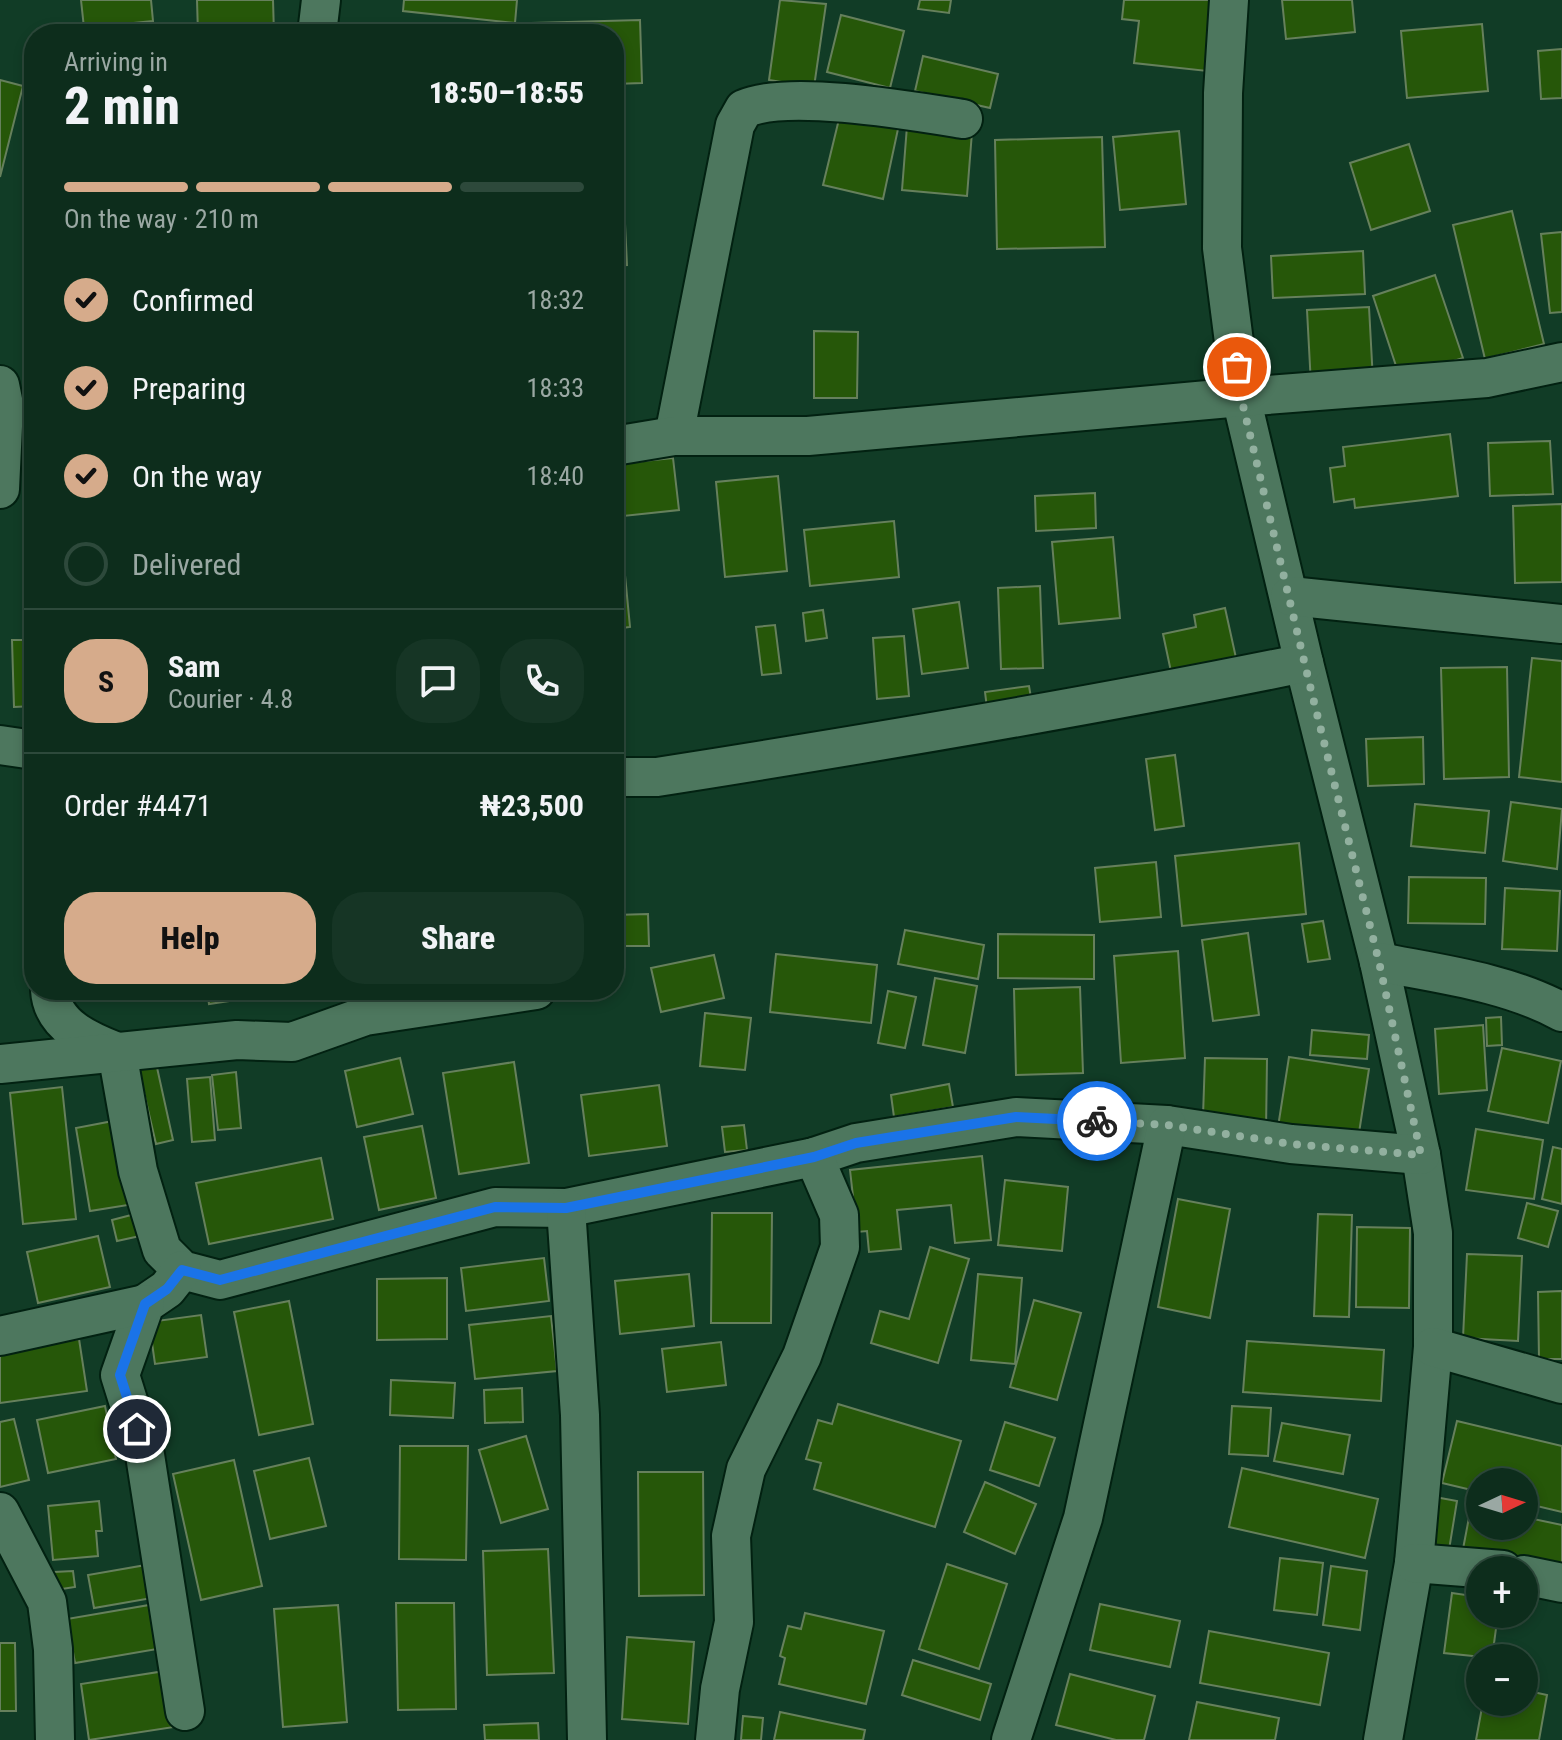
<!DOCTYPE html>
<html lang="en">
<head>
<meta charset="utf-8">
<style>
	:root { --surface:#0d2d1c; --page:#163525; --text:#f1f3f6; --muted:#9aa8a3; --line:#2d493b; --accent:#d6ab8b }
	body { margin:0; font-family:"Roboto Condensed",sans-serif; background:var(--page); color:var(--text); height:100vh; display:flex; flex-direction:column; font-size:30px; white-space:nowrap }
	* { box-sizing:border-box; margin:0 }
	p { font-size:26px; color:var(--muted) }
	.icon { flex:none; width:44px; height:44px; fill:none; stroke:currentColor; stroke-width:2; stroke-linecap:round; stroke-linejoin:round }
	.map { position:relative; flex:1; overflow:hidden }
	.details { position:absolute; left:24px; top:24px; width:600px; height:976px; display:flex; flex-direction:column; background:var(--surface); border-radius:32px; box-shadow:0 4px 12px #0003,0 0 0 2px var(--line) }
	.details>* { flex:none }
	.needle { width:52px; rotate:86deg }
	.tools { position:absolute; left:1466px; top:1468px; display:grid; gap:16px }
	.tools a { display:grid; place-items:center; width:72px; height:72px; border-radius:50%; background:var(--surface); box-shadow:0 4px 12px #0003,0 0 0 2px var(--line); font-size:40px }
	.pin { position:absolute; display:grid; place-items:center; width:68px; height:68px; color:#fff; margin:-34px; border:4px solid #fff; border-radius:50%; box-shadow:0 2px 8px #0007 }
	.courier { position:absolute; display:grid; place-items:center; width:80px; height:80px; margin:-40px; border:6px solid #1a73e8; border-radius:50%; background:#fff; color:#222; box-shadow:0 2px 10px #0007 }
	.headline em { font-style:normal; font-weight:800 }
	.headline div { display:flex; flex-direction:column-reverse }
	.headline { display:flex; align-items:center; justify-content:space-between; height:136px; padding:0 40px }
	h1 { font-size:52px; font-weight:800; line-height:60px }
	.bar { display:grid; grid-template-columns:repeat(4,1fr); gap:12px 8px; align-content:center; height:96px; padding:0 40px }
	.bar i { height:10px; border-radius:6px; background:var(--line) }
	.bar .active { background:var(--accent) }
	.bar p { grid-column:span 4 }
	.line { display:flex; align-items:center; gap:20px; padding:0 40px; border-top:2px solid var(--line) }
	.line div { flex:1 }
	.round { display:grid; place-items:center; flex:none; width:84px; height:84px; border-radius:32px; background:var(--page) }
	ol { padding:0 40px; list-style:none }
	li { display:flex; align-items:center; gap:24px; height:88px }
	li p { margin-inline-start:auto }
	li .icon { padding:8px; border-radius:50%; background:var(--accent); color:#111; stroke-width:4 }
	li:last-child { color:var(--muted) }
	li i { width:44px; height:44px; border:4px solid var(--line); border-radius:50% }
	.button { display:flex; gap:16px; margin-top:auto; padding:16px 40px }
	.button a { flex:1; height:92px; border-radius:32px; background:var(--accent); color:#111; font-size:32px; font-weight:800; line-height:92px; text-align:center }
	.button a+a { background:var(--page); color:var(--text) }
	.map>svg:first-child { display:block }
</style>
</head>
<body>
<div class="map">
<svg width="1562" height="1740" viewBox="0 0 1562 1740">
	<rect width="100%" height="100%" fill="#113c26"/>
	<g fill="#265709" stroke="#66805c" stroke-width="2">
		<path d="M81,0h70l2,21 -69,7z"/>
		<path d="M197,0h76l1,34h-76z"/>
		<path d="M404,0h113l-2,23 -112,-12z"/>
		<path d="M780,0l46,4 -12,83 -45,-7z"/>
		<path d="M920,0h31l-2,13 -31,-4z"/>
		<path d="M1124,0h91l-8,71 -73,-8 5,-42 -17,-2z"/>
		<path d="M1282,0h70l3,32 -69,7z"/>
		<path d="M841,15l63,16 -14,57 -63,-16z"/>
		<path d="M640,20l2,63 -28,1v-50h-82v-11z"/>
		<path d="M1482,24l6,67 -81,7 -6,-67z"/>
		<path d="M1562,49v49l-21,1 -3,-48z"/>
		<path d="M923,56l75,18 -8,34 -75,-17z"/>
		<path d="M0,80l23,6 -23,91z"/>
		<path d="M840,115l58,14 -15,70 -60,-14z"/>
		<path d="M907,126l65,6 -5,64 -65,-6z"/>
		<path d="M1179,131l7,73 -66,6 -7,-73z"/>
		<path d="M1102,137l3,110 -108,2 -2,-109z"/>
		<path d="M1409,144l21,67 -59,19 -21,-67z"/>
		<path d="M614,182h9l4,83 -13,1z"/>
		<path d="M1512,211l32,133 -59,15 -32,-134z"/>
		<path d="M1562,232v80l-12,1 -9,-79z"/>
		<path d="M1363,251l2,43 -92,4 -2,-42z"/>
		<path d="M1435,275l28,83 -63,20 -27,-82z"/>
		<path d="M1369,307l4,74 -62,4 -4,-75z"/>
		<path d="M814,331l44,1 -1,66h-43z"/>
		<path d="M1450,434l8,62 -103,12 -1,-9 -20,3 -4,-34 15,-2 -2,-19z"/>
		<path d="M1550,441l3,53 -63,2 -2,-53z"/>
		<path d="M673,458l6,52 -65,7v-53z"/>
		<path d="M778,476l9,95 -62,6 -9,-95z"/>
		<path d="M1095,493l1,35 -60,3 -1,-35z"/>
		<path d="M1562,504v78l-47,1 -2,-77z"/>
		<path d="M894,521l5,56 -89,9 -6,-56z"/>
		<path d="M1113,537l7,81 -61,6 -7,-82z"/>
		<path d="M28,547l6,1v62l-10,-1z"/>
		<path d="M625,575l5,52 -16,2v-53z"/>
		<path d="M1040,586l3,82 -42,1 -3,-81z"/>
		<path d="M959,602l9,66 -46,6 -9,-65z"/>
		<path d="M1225,608l13,59 -65,14 -10,-47 33,-7 -2,-12z"/>
		<path d="M823,610l4,28 -21,3 -3,-28z"/>
		<path d="M775,625l6,48 -19,2 -6,-48z"/>
		<path d="M904,636l5,60 -32,3 -4,-61z"/>
		<path d="M12,640h22v66l-20,1z"/>
		<path d="M1532,658l30,3v121l-43,-5z"/>
		<path d="M1507,667l2,110 -65,2 -3,-111z"/>
		<path d="M620,679l5,49 -11,1v-49z"/>
		<path d="M1029,686l4,24 -45,6 -3,-24z"/>
		<path d="M1423,737l1,47 -56,2 -2,-47z"/>
		<path d="M1175,755l9,71 -29,4 -9,-71z"/>
		<path d="M1511,802l51,7 -5,60 -54,-8z"/>
		<path d="M1415,804l74,7 -4,42 -74,-7z"/>
		<path d="M1299,843l7,71 -124,12 -7,-70z"/>
		<path d="M1156,862l5,55 -61,5 -5,-54z"/>
		<path d="M1409,877l77,1 -1,46 -77,-1z"/>
		<path d="M1505,888l55,3 -3,60 -55,-2z"/>
		<path d="M648,914l1,32h-35v-31z"/>
		<path d="M1323,921l7,38 -22,3 -6,-38z"/>
		<path d="M905,930l79,15 -6,34 -80,-15z"/>
		<path d="M1248,933l11,82 -46,6 -11,-81z"/>
		<path d="M998,934l96,1v44l-96,-1z"/>
		<path d="M1178,951l7,107 -64,5 -7,-107z"/>
		<path d="M776,954l101,11 -6,58 -101,-11z"/>
		<path d="M714,955l10,43 -63,14 -10,-44z"/>
		<path d="M935,978l42,8 -12,67 -42,-8z"/>
		<path d="M1080,987l3,86 -67,2 -2,-86z"/>
		<path d="M207,990h55v6l-53,8z"/>
		<path d="M888,991l28,6 -11,51 -27,-5z"/>
		<path d="M705,1013l46,5 -6,52 -45,-4z"/>
		<path d="M1501,1017l1,28 -15,1 -1,-28z"/>
		<path d="M1483,1025l4,65 -48,4 -4,-65z"/>
		<path d="M1312,1030l57,5 -2,24 -57,-4z"/>
		<path d="M1502,1048l59,13 -13,62 -60,-12z"/>
		<path d="M1289,1057l80,12 -11,70 -80,-12z"/>
		<path d="M400,1058l13,56 -56,13 -12,-56z"/>
		<path d="M1205,1058l62,1 -1,71 -63,-14z"/>
		<path d="M514,1062l15,101 -70,11 -16,-101z"/>
		<path d="M156,1063l17,77 -17,4 -18,-77z"/>
		<path d="M236,1072l5,56 -23,2 -6,-55z"/>
		<path d="M210,1077l5,63 -23,2 -5,-63z"/>
		<path d="M949,1084l4,23 -59,10 -3,-22z"/>
		<path d="M659,1085l8,61 -78,10 -8,-61z"/>
		<path d="M62,1087l14,132 -53,5 -13,-131z"/>
		<path d="M113,1121l15,84 -38,6 -14,-83z"/>
		<path d="M744,1125l3,25 -22,2 -3,-25z"/>
		<path d="M422,1126l14,72 -57,12 -15,-73z"/>
		<path d="M1476,1129l67,11 -9,59 -68,-9z"/>
		<path d="M1553,1147l9,2v55l-20,-5z"/>
		<path d="M982,1156l9,84 -36,3 -4,-38 -54,5 4,39 -32,3 -2,-21 -10,1 -7,-62z"/>
		<path d="M321,1158l12,61 -124,25 -13,-61z"/>
		<path d="M1005,1180l63,7 -6,64 -64,-6z"/>
		<path d="M1178,1199l52,10 -20,109 -52,-11z"/>
		<path d="M1527,1203l31,8 -10,36 -30,-9z"/>
		<path d="M712,1213h60l-1,110h-60z"/>
		<path d="M135,1214l5,22 -23,5 -5,-21z"/>
		<path d="M1318,1214l34,1 -3,102 -35,-1z"/>
		<path d="M1357,1227l53,1 -1,80 -53,-1z"/>
		<path d="M98,1236l12,51 -72,16 -11,-51z"/>
		<path d="M930,1247l39,12 -31,104 -67,-20 9,-32 29,8z"/>
		<path d="M1467,1254l55,2 -4,85 -55,-3z"/>
		<path d="M544,1258l5,43 -83,10 -5,-43z"/>
		<path d="M689,1274l5,52 -74,8 -5,-53z"/>
		<path d="M978,1274l44,4 -7,86 -44,-4z"/>
		<path d="M447,1278v61l-70,1v-61z"/>
		<path d="M1562,1291v68h-23l-1,-67z"/>
		<path d="M1034,1300l47,13 -24,87 -47,-13z"/>
		<path d="M289,1301l24,123 -54,11 -25,-123z"/>
		<path d="M201,1315l6,42 -52,7 -6,-42z"/>
		<path d="M551,1316l6,55 -82,8 -6,-54z"/>
		<path d="M79,1339l8,52 -87,12v-54z"/>
		<path d="M1247,1341l137,9 -3,51 -138,-9z"/>
		<path d="M721,1342l5,43 -59,7 -5,-43z"/>
		<path d="M391,1380l64,3 -2,35 -63,-3z"/>
		<path d="M522,1388l1,34 -38,1 -1,-33z"/>
		<path d="M838,1404l123,37 -26,86 -121,-38 7,-26 -15,-4 12,-39 14,4z"/>
		<path d="M105,1406l11,53 -68,14 -11,-53z"/>
		<path d="M1232,1406l39,2 -3,48 -39,-2z"/>
		<path d="M14,1419l15,61 -29,7v-65z"/>
		<path d="M1457,1421l105,25v66l-38,-9v-21h-44v10l-38,-9z"/>
		<path d="M1005,1422l50,16 -16,48 -49,-16z"/>
		<path d="M1282,1423l68,12 -7,39 -69,-13z"/>
		<path d="M526,1436l22,73 -47,14 -22,-73z"/>
		<path d="M400,1446h68l-2,114 -67,-1z"/>
		<path d="M309,1458l17,68 -56,13 -16,-68z"/>
		<path d="M234,1460l28,126 -61,14 -28,-126z"/>
		<path d="M1242,1468l136,31 -13,59 -136,-31z"/>
		<path d="M638,1472h65l1,123 -65,1z"/>
		<path d="M985,1482l51,22 -21,50 -51,-22z"/>
		<path d="M1435,1497l22,4 -10,61 -22,-4z"/>
		<path d="M99,1501l3,30h-6l2,25 -45,4 -5,-54z"/>
		<path d="M1471,1507l9,2v17h44v-9l38,8v43l-99,-19z"/>
		<path d="M548,1549l6,124 -67,2 -4,-124z"/>
		<path d="M1280,1558l43,5 -6,52 -43,-5z"/>
		<path d="M947,1564l60,20 -28,85 -60,-20z"/>
		<path d="M146,1565l6,33 -58,10 -6,-33z"/>
		<path d="M1331,1566l36,5 -7,59 -37,-5z"/>
		<path d="M73,1571l2,16 -20,3 -1,-18z"/>
		<path d="M1452,1593l28,4v17h18l-6,44 -48,-5z"/>
		<path d="M396,1603h58l2,106 -58,1z"/>
		<path d="M155,1604l8,44 -88,15 -8,-44z"/>
		<path d="M1100,1604l80,17 -10,46 -80,-17z"/>
		<path d="M338,1605l9,117 -64,5 -9,-118z"/>
		<path d="M805,1613l79,18 -18,73 -87,-20 6,-26 -5,-2 8,-30 13,3z"/>
		<path d="M1209,1631l120,22 -9,52 -120,-22z"/>
		<path d="M627,1637l67,5 -6,82 -66,-5z"/>
		<path d="M0,1643h15l1,68h-16z"/>
		<path d="M913,1660l78,24 -11,36 -78,-25z"/>
		<path d="M165,1671l9,56 -85,13 -8,-56z"/>
		<path d="M1070,1674l85,22 -11,44h-28l-60,-15z"/>
		<path d="M1524,1690l23,5 -8,45h-63l7,-38h41z"/>
		<path d="M1197,1702l82,16 -4,22h-86z"/>
		<path d="M780,1712l85,18 -2,10h-89z"/>
		<path d="M743,1716l20,2 -2,22h-20z"/>
		<path d="M538,1723l1,17h-54l-1,-15z"/>
	</g>
	<g fill="none" stroke-linecap="round" stroke-linejoin="round">
		<g stroke="#022111" stroke-width="42">
			<g id="minor">
				<path d="M1229,0l-6,93 -1,155 19,149 63,266 75,299 42,193 12,78v114l-19,216 -31,177"/>
				<path d="M317,34l4,-34"/>
				<path d="M0,385l4,20 -4,84"/>
				<path d="M674,436l61,-311 9,-16c43,-20 169,2 219,10"/>
				<path d="M614,446l60,-10h134l433,-39 246,-19 75,-16"/>
				<path d="M1290,596l272,28"/>
				<path d="M0,745l34,5"/>
				<path d="M614,777h43c216,-34 432,-70 647,-114"/>
				<path d="M1379,962c61,12 128,20 183,50"/>
				<path d="M50,990c2,36 39,51 67,62l21,119 24,79 20,20 38,10 275,-73 71,1 248,-51 42,-14 160,-26 151,8 124,19 130,11"/>
				<path d="M0,1064l237,-24 55,2 73,-26 171,-26"/>
				<path d="M566,1208l14,207 7,325"/>
				<path d="M182,1270l-15,19 -22,15 -25,71 25,80 40,256"/>
				<path d="M0,1336l145,-32"/>
				<path d="M1433,1347l129,37"/>
				<path d="M0,1512l47,90 6,47 2,91"/>
				<path d="M1414,1563l89,7"/>
				<path d="M1524,1575l38,8"/>
				<path d="M715,1740l5,-51 14,-67 -3,-86 15,-67 56,-113 38,-109 -1,-32 -25,-58"/>
				<path d="M1011,1740l72,-222 84,-393"/>
			</g>
		</g>
		<use href="#minor" stroke="#4d775e" stroke-width="38"/>
	</g>
	<g fill="none" stroke-linecap="round" stroke-linejoin="round">
		<path stroke="#92b09f" stroke-width="8" stroke-dasharray="0 14.4" d="M1097,1121l70,4 124,19 130,11 -42,-193 -68,-272 -70,-293 -4,-30"/>
		<path stroke="#1a73e8" stroke-width="10" d="M137,1429l-17,-54 25,-71 22,-15 15,-19 38,10 275,-73 71,1 248,-51 42,-14 160,-26 81,4"/>
	</g>
</svg>
<div class="tools">
<a><svg class="needle" viewBox="-14 -14 28 28"><path d="M0-13l5 13h-10z" fill="#e53935"/><path d="M0 13l5-13h-10z" fill="#9aa8a3"/></svg></a>
<a>+</a>
<a>−</a>
</div>
<div class="pin" style="left:1237px;top:367px;background:#ea580c"><svg class="icon" aria-label="bag" viewBox="0 0 24 24"><path d="M5 8h14l-1 12H6zM9 8a3 3 0 0 1 6 0"/></svg></div>
<div class="pin" style="left:137px;top:1429px;background:#1f2937"><svg class="icon" aria-label="home" viewBox="0 0 24 24"><path d="M3 11l9-7 9 7M6 9v11h12V9"/></svg></div>
<div class="courier" style="left:1097px;top:1121px"><svg class="icon" aria-label="bike" viewBox="0 0 24 24"><circle cx="6" cy="16" r="4"/><circle cx="18" cy="16" r="4"/><path d="M6 16l4-8h5l3 8M10 8l3 8H6M13 5h3"/></svg></div>
<section class="details">
<div class="headline"><div><h1>2 min</h1><p>Arriving in</p></div><em>18:50–18:55</em></div>
<div class="bar"><i class="active"></i><i class="active"></i><i class="active"></i><i></i><p>On the way · 210 m</p></div>
<ol>
<li><svg class="icon" aria-label="check" viewBox="0 0 24 24"><path d="M5 12l5 5 9-10"/></svg>Confirmed<p>18:32</p></li>
<li><svg class="icon" aria-label="check" viewBox="0 0 24 24"><path d="M5 12l5 5 9-10"/></svg>Preparing<p>18:33</p></li>
<li><svg class="icon" aria-label="check" viewBox="0 0 24 24"><path d="M5 12l5 5 9-10"/></svg>On the way<p>18:40</p></li>
<li><i></i>Delivered</li>
</ol>
<div class="line" style="height:144px"><b class="round" style="background:var(--accent);color:#111">S</b><div><b>Sam</b><p>Courier · 4.8</p></div><a class="round"><svg class="icon" aria-label="chat" viewBox="0 0 24 24"><path d="M4 5h16v11H9l-5 4z"/></svg></a><a class="round"><svg class="icon" aria-label="phone" viewBox="0 0 24 24"><path d="M5 4h4l2 5-3 2q2 4 5 5l2-3 5 2v4C11 20 4 13 5 4z"/></svg></a></div>
<div class="line" style="height:104px"><div>Order #4471</div><b>₦23,500</b></div>
<div class="button"><a>Help</a><a>Share</a></div>
</section>
</div>
</body>
</html>
